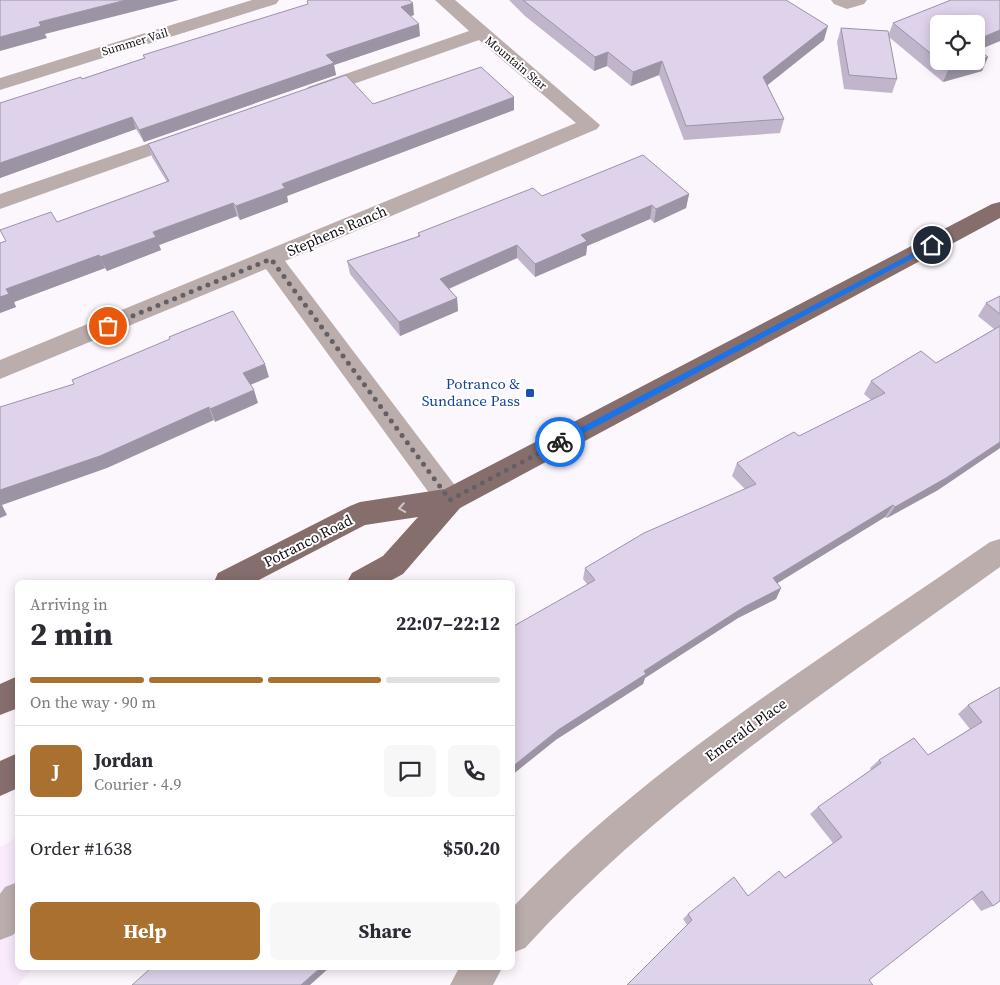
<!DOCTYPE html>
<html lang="en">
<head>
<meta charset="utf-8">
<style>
	:root { --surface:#fff; --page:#f7f7f7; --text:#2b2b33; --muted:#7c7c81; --line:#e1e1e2; --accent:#a9702f }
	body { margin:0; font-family:"Source Serif 4",serif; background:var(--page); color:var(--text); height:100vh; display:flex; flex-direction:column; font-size:19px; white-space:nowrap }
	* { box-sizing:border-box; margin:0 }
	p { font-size:16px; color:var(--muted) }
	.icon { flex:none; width:28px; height:28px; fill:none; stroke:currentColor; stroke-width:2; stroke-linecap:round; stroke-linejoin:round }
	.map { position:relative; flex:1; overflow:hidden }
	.details { position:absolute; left:15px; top:580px; width:500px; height:390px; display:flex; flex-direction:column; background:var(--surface); border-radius:8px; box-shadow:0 2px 12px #0003 }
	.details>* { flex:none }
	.fabs { position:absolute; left:930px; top:15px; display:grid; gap:10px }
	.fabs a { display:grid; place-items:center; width:55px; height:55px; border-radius:8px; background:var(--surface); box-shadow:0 2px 12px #0003; font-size:25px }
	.pin { position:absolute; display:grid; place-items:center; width:42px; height:42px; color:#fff; margin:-21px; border:2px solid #fff; border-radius:50%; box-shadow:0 1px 5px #0007 }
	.courier { position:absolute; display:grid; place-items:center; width:50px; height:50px; margin:-25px; border:4px solid #1a73e8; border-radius:50%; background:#fff; color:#222; box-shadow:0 1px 6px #0007 }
	.summary em { font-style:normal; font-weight:700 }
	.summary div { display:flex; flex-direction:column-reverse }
	.summary { display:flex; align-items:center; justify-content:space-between; height:85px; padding:0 15px }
	h1 { font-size:32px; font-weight:700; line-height:38px }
	.bar { display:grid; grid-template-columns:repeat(4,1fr); gap:8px 5px; align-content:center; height:60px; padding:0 15px }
	.bar i { height:6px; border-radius:4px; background:var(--line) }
	.bar .on { background:var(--accent) }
	.bar p { grid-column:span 4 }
	.line { display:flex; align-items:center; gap:12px; padding:0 15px; border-top:1px solid var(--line) }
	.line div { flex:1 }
	.round { display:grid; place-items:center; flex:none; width:52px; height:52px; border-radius:8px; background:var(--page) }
	.cta { display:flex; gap:10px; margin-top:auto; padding:10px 15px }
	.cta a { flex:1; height:58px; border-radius:8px; background:var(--accent); color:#fff; font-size:20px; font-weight:700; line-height:58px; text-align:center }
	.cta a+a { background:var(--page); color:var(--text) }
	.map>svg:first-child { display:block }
</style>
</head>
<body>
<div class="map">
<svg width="1000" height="985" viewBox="0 0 1000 985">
	<rect width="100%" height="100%" fill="#fbf7fc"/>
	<path fill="#f9ebfc" d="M17,837l1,131h15l-15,17h-18v-138z"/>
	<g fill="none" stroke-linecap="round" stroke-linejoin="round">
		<g fill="#bbadac" fill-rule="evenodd">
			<path d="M252,0h27l-3,4 -276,86v-12z"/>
			<path d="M435,0h20l145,125 -3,4 -312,132 175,231 4,8 -4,8 -10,4 -10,-4 -174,-239 -266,110v-19l576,-237 -97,-83 -157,55 -7,2 -7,-2 -3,-4 3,-4 161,-56z"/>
			<path d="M831,0h36l-3,4 -17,5 -13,-5z"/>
			<path d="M185,131l7,2 3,4 -3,4 -192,68v-15z"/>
			<path d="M1000,539v28c-165,119 -337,230 -475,381l-13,5v-45c136,-145 316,-253 478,-366z"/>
			<path d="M18,882v47l-5,6 -13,5v-46l5,-7z"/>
			<path d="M459,968h43l-9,17h-43z"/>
		</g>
		<g fill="#866e6c" fill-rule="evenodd">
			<path d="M1000,202v16l-540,290 -57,66 -15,8h-41l5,-9 31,-17 35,-39 -53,8 -110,57h-41l4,-9 132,-67 10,-4 85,-13 547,-285z"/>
			<path d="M18,676v32l-18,7v-31z"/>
			<path d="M18,753v35l-18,8v-35z"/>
		</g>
	</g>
	<g fill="#c0b5cb" fill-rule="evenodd">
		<path d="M509,0h277l38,40 -57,45 17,34 -4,14 -96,7 -25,-65 -28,11 -24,-20 -13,5 -69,-55z"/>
		<path d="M951,0h49v41l-22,9 10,7 -6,14 -39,11 -54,-45 8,42 -5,14 -48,-4 -7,-47 4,-14 47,3v5l5,-13zM939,24h37v37h-37z"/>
		<path d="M414,15l-3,1 9,20 -86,29 2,10 -192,67 -8,-13 -136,49v-75l82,-24 62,-21 -1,-3z"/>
		<path d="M514,97v13l-227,86 1,6 -48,18 -3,-4 -78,29 2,5 -54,21 -2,-3 -91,34 2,5 -16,6v-70l167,-61 -15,-25 -4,-13 225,-40z"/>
		<path d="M689,194l-3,14 -32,15 -4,-4 -63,27 -1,9 -51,22 -18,-19 -68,31 8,9 1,13 -58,25 -50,-62 -3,-13 71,-25v-3l124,-37z"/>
		<path d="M1000,296v152l-62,42 -51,28 -2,-1 -108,66 4,5 -5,11 -38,19 -93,60 -2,6 -86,55 30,-155 -4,-5 2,-11 160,-79 -13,-13 5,-13 62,-27 72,-36 -7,-6 7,-13 65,-18 58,-34 -16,-13 8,-13z"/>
		<path d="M1000,687l-7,219 -12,5 -9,-12 -285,26 -4,-6 5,-5 60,-18 37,-18 48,-35 -23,-29 8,-7 53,-37 -1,-2 9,-8 49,-5 42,-26 -12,-15 10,-9z"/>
	</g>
	<g fill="#9c94a5">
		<path d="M126,0h53l-134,34 2,4 -47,13v-14l39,-15z"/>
		<path d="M413,3l1,12 -12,4 -1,-12z"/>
		<path d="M419,24l1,12 -86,29 2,10 -192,67 -5,-12 187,-75z"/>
		<path d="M828,26l-4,14 -64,51 3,-14z"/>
		<path d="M1000,30v11l-24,10v-11z"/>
		<path d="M608,52l-1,14 -13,5 1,-14z"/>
		<path d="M988,57l-6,14 -39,11 6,-14z"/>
		<path d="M662,61l-3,14 -28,11 2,-14z"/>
		<path d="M514,97v13l-227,86 1,6 -48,18 -4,-14 46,-22z"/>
		<path d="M132,117l4,12 -136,49v-15z"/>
		<path d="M689,194l-3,14 -32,15 2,-14z"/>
		<path d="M233,203l4,13 -78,29 2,5 -54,21 -7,-14 53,-25z"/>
		<path d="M652,205l-2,14 -63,27 -1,9 -51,22v-13l46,-29z"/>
		<path d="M517,245v13l-76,34 -1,-13z"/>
		<path d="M99,255l6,13 -91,34 2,5 -16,6v-16l6,-8z"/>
		<path d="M457,298l1,13 -58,25 -1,-14z"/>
		<path d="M265,364l4,13 -21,9 -5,-13z"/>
		<path d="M254,390l4,13 -43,19 -5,-13z"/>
		<path d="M209,407l5,13 -107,48 -105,37 5,10 -7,3v-28z"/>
		<path d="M1000,442v6l-62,42 -51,28 8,-11z"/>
		<path d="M893,505l-8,12 -117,72 5,-11z"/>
		<path d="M781,588l-5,11 -38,19 -93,60 -2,6 -86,55 -45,36v-8l46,-37 86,-59 100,-64z"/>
		<path d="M320,968h9l-19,17h-9z"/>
	</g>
	<g fill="#dfd3ec" stroke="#9c94a5">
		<path d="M0,0h126l-87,22 2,4 -41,11z"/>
		<path d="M309,0h100l4,3 -12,4 18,17 -93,31 8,8 -195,67 -7,-13 -132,46v-60l81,-26 1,2 63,-21 -2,-3 165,-51 -1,-3z"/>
		<path d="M523,0h263l42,26 -65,51 21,42 -98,7 -24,-65 -29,11 -25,-20 -13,5z"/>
		<path d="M951,0h49v30l-24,10v-16h-37v36l-46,-37z"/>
		<path d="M841,28l47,3 9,48 -48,-4z"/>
		<path d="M976,48l12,9 -12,4z"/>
		<path d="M941,61h33l-25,7z"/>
		<path d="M481,67l33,30 -232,87 3,4 -49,18 -3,-3 -80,29 3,5 -56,20 -1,-2 -93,34 3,5 -9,3v-54l6,-2 -6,-11 51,-18 6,10 112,-41 -21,-37 198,-69 27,29z"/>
		<path d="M643,155l46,39 -33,15 -4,-4 -71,30 6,6 -52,23 -18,-19 -77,34 17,19 -58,24 -52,-61 73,-25 -2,-3 115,-45 9,8z"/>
		<path d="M1000,296v18l-14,-11z"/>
		<path d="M233,311l32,53 -22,9 11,17 -44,19 -1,-2 -109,49 -100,34v-83l74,-23 -2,-4 98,-41 -1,-2z"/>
		<path d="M1000,326v116l-54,36 -51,29 -2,-2 -120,73 8,10 -37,19 -100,64 2,3 -88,56 -46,37v-140l83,-47 -10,-12 59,-35 112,-49 -19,-21 57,-31 5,4 86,-43 -14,-12 50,-30 15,12z"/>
		<path d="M1000,687v214l-7,5 -11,-15 -113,89 4,5h-246l65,-65 -4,-6 46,-37 14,19 31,-25 6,7 57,-41 -24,-30 63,-44 -2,-3 35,-22 14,17 54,-33 -14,-17z"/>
		<path d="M151,968h169l-19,17h-169z"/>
	</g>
	<defs><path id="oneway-chevron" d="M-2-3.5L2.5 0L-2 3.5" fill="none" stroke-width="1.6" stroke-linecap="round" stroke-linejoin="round" transform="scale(1.25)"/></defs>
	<use stroke="#cfc5c4" href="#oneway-chevron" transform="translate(402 508) rotate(171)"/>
	<path fill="#1a73e8" d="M932,243l3,2 -1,2 -371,197h-6v-4z"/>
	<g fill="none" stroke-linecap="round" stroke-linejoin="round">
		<path stroke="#656066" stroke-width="5" stroke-dasharray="0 9" d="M108,326l163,-67 179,241 110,-58"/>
	</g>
	<rect fill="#1a4fb4" stroke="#fff" stroke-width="2" x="525" y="388" width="10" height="10" rx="2.5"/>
	<g text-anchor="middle" stroke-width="4" stroke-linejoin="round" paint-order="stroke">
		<g font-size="12" fill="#140e15" stroke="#fff">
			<text transform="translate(135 42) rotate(-17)" y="4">Summer Vail</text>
			<text transform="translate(516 63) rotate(40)" y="4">Mountain Star</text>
		</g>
		<g font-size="15" fill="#140e15" stroke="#fff">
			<text transform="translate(337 231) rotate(-23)" y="5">Stephens Ranch</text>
			<text transform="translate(308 541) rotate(-27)" y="5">Potranco Road</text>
			<text transform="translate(746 730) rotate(-36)" y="5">Emerald Place</text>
		</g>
		<g font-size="15" fill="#164399" stroke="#fff" text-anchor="end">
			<text x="520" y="389">Potranco &amp;<tspan x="520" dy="17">Sundance Pass</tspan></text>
		</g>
	</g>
</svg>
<div class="fabs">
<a><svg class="icon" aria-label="locate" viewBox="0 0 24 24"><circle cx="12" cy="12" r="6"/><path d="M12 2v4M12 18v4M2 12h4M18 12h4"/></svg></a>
</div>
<div class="pin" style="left:108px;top:326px;background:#ea580c"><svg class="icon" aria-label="bag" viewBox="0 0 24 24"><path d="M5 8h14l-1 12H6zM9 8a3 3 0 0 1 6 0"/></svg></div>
<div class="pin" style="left:932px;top:245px;background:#1f2937"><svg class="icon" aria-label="home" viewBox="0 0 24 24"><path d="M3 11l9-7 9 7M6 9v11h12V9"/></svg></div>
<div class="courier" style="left:560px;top:442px"><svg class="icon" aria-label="bike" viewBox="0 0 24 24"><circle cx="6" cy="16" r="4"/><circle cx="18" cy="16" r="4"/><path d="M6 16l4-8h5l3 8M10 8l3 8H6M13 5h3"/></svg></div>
<section class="details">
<div class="summary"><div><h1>2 min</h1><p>Arriving in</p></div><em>22:07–22:12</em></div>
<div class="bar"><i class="on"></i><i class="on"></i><i class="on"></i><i></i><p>On the way · 90 m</p></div>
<div class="line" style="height:90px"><b class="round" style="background:var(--accent);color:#fff">J</b><div><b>Jordan</b><p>Courier · 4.9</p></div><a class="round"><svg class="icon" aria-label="chat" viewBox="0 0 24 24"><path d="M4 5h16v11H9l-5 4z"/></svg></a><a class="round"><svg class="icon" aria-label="phone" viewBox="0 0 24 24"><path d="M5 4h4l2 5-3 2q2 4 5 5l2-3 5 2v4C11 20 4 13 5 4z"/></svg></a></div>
<div class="line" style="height:65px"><div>Order #1638</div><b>$50.20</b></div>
<div class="cta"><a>Help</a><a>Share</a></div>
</section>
</div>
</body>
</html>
